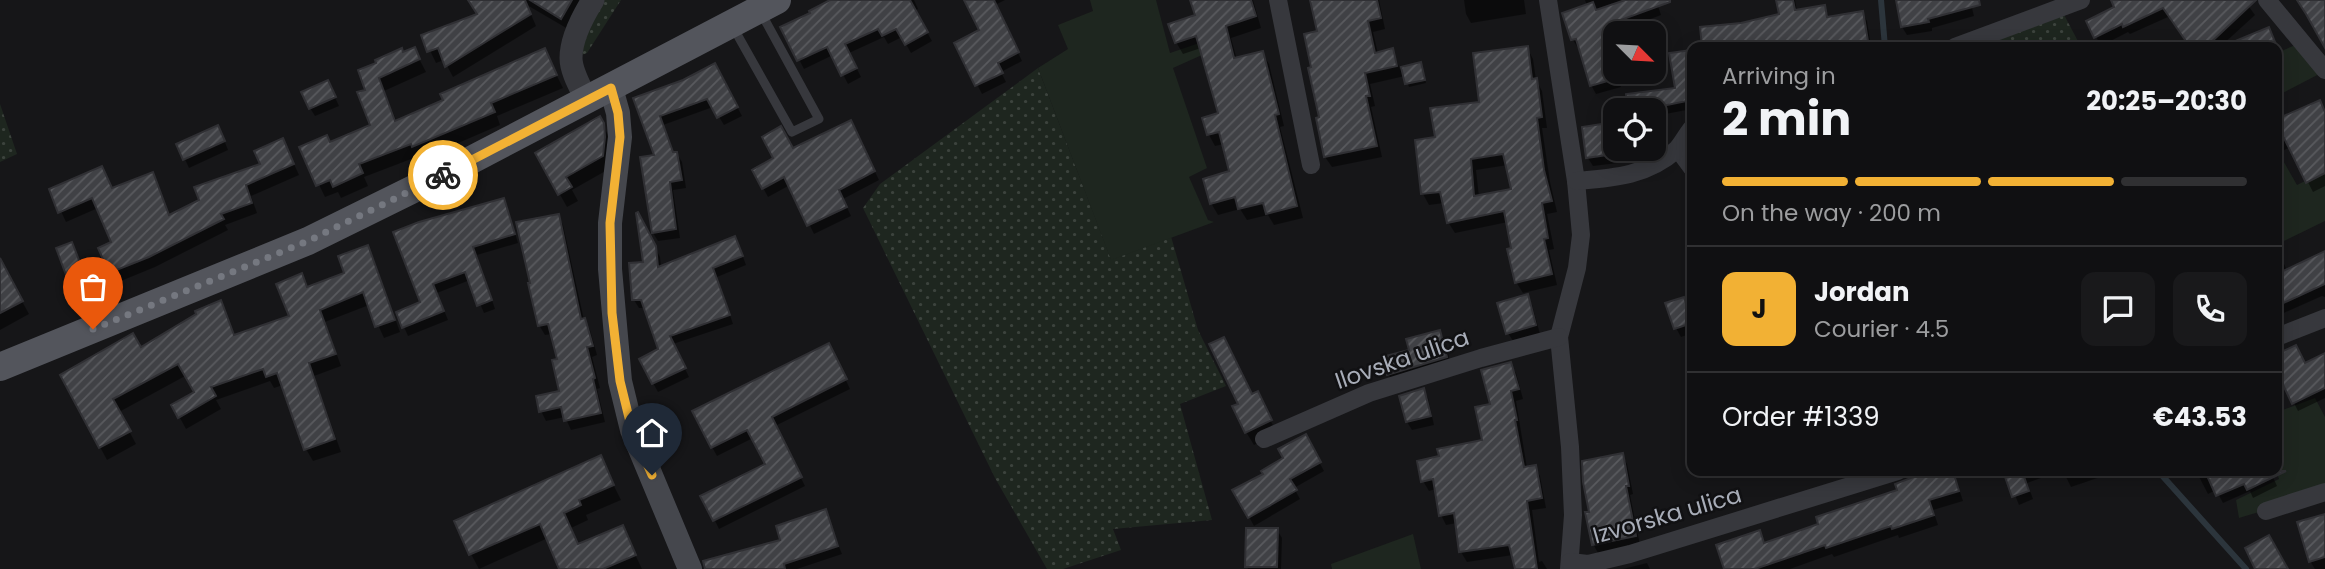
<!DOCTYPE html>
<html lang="en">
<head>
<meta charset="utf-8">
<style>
	:root { --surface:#101012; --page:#19191b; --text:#f1f3f6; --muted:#9c9d9f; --line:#303032; --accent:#f2b134 }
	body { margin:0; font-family:Poppins,sans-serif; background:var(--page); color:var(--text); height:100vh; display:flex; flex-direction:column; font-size:26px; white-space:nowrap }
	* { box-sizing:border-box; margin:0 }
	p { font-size:23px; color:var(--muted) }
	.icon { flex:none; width:38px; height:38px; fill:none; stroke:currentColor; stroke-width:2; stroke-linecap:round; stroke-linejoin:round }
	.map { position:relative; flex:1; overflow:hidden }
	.side { position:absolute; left:1687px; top:42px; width:595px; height:434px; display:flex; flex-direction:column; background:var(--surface); border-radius:14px; box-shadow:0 4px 18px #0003,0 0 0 2px var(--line) }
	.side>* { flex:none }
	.needle { width:46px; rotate:114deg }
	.controls { position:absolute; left:1603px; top:21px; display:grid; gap:14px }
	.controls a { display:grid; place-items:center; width:63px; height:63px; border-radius:14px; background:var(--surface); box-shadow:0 4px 18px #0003,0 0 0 2px var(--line); font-size:35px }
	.pin { position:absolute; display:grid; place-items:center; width:60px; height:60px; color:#fff; margin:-72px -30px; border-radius:50% 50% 50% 0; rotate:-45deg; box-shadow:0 0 7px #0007 }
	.pin .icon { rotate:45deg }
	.courier { position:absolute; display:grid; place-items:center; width:70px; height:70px; margin:-35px; border:5px solid #f2b134; border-radius:50%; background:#fff; color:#222; box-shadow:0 2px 9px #0007 }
	.headline em { font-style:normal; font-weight:700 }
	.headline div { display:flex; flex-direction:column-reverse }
	.headline { display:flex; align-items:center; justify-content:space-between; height:119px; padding:0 35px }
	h1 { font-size:46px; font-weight:700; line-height:52px }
	.bar { display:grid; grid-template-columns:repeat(4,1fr); gap:10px 7px; align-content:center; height:84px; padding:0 35px }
	.bar i { height:9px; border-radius:5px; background:var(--line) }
	.bar .active { background:var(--accent) }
	.bar p { grid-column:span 4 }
	.line { display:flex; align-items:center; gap:18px; padding:0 35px; border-top:2px solid var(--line) }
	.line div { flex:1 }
	.round { display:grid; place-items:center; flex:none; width:74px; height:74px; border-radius:14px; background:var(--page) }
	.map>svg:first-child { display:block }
</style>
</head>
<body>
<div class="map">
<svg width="2325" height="569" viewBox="0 0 2325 569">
	<defs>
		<pattern id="grass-dots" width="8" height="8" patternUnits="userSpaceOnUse" patternTransform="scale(1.75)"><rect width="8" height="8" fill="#1e261f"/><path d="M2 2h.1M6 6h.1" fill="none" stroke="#3c433d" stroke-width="1.8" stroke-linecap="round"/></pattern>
		<pattern id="building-hatch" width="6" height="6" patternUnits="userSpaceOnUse" patternTransform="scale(1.75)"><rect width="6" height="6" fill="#404145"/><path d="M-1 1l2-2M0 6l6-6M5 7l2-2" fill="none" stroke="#595a5e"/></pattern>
	</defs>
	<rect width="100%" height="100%" fill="#161618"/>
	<g fill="url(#grass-dots)">
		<path d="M593,0h28l-34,53 -16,6z"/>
		<path d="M2061,9l20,38h-126z"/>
		<path d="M1038,68l73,191 59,-26 28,97 28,56 -46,18 32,116 -99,9 8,21 -58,19h-16l-52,-91 -132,-270 17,-24z"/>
		<path d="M0,104l17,50 -17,8z"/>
	</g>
	<g fill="#1e261f">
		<path d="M1090,0h66l14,53 47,-16 5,9 -49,22 34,100 -18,9 19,43 6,2 -103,38 -73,-192 30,-19 -10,-24 35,-14z"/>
		<path d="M2302,42l23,29 -48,25v-43z"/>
		<path d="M2277,150l20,35 28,-14v50l-43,21 -5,-9z"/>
		<path d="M2315,398l10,19v75l-86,26 -3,-18 43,-21 -3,-8 1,-59z"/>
		<path d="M1413,534l8,35h-89l-1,-5z"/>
	</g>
	<g fill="#0007" fill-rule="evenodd">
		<path d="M470,0h114l-16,29 -41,-24 9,21 -83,51 -9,-17 -8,3 -13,-27 56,-21z"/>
		<path d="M834,0h80l4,9 -3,2 17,30 -21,12 -9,-16 -14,7 -4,-7 -35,16 12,24 -13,7 -15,-29 -29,14 -21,-41z"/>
		<path d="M966,0h39l-10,5 27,56 -21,11 5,10 -24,12 -26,-51 25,-12z"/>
		<path d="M1192,0h61l8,28 -30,10 6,22 25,-7 7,11 15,62 -4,1 23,91 -29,7 -6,-10 -21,5 -7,-11 -22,6 -7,-12 20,-31 -7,-28 -9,2 -6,-11 -5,-16 16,-4 -19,-67 -18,6 -7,-12 21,-26z"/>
		<path d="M1311,0h68l6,29 -12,3 5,22 14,-4 8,19 20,-5 2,4 4,15 -17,4 -4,-11 -35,8 5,22 -4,1 11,50 -50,10 -7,-10 -12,-89 6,-36z"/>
		<path d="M1464,0h60l2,14 -55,9 -5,-9z"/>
		<path d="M1585,0h71l5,15 -42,16 1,2 -12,4 7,35h2l4,15 -25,7 -5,-9 -11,-38 -2,1 -5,-8 14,-34z"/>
		<path d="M1778,0h17l2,11 27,-4 5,11 33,-6 5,9 4,26h-168l-1,-18 39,-5 41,-8z"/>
		<path d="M1897,0h73l4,16 -42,12v3l-25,4 -5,-8z"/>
		<path d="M2113,0h131l11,15 -35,32 -8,-2 -22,2 -22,-30 -38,17 -2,-2 -27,14 -13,-24 29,-15z"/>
		<path d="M2268,29l5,9 10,25 -6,3v-19h-52z"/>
		<path d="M1527,48l6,11 3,21 6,11 5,37h-5l8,54 7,30 -10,2 7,35 -5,1 8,35 -34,8 -7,-11 -8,-60 -53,11 -7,-11 -4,-19 -15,2 -6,-11 -6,-53 20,-2 44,-36zM1508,165l5,25 -34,7 -3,-27z"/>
		<path d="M414,49l12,23 -42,19 13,31 48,-21 99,-51 19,38 -66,28 3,9 -79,34 -2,-3 -55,21 4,9 -27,12 -3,-6 -13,5 -24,-49 29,-4 42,-18 -5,-35 -7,-20z"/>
		<path d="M1692,63v46l-32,6 1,6 -7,1v-12h-25l-1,-15 49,-6 -4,-23z"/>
		<path d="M715,65l27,51 -18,9 -11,-18 -50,18 11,29h3l5,8 4,26 -13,2 7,48 -22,3 -5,-8 3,-76 -20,-58 48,-17z"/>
		<path d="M332,91l7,15 -24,10 -5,-8z"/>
		<path d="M2319,103l6,10v73l-12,6 -23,-45 -13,7v-33z"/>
		<path d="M599,119l11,19 -1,31 -37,21 6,11 -11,6 -30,-53z"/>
		<path d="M1615,124v25h9l2,13 -33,4 -5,-8 -4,-30z"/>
		<path d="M855,131l24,49 -36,19 8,17 -37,18 -24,-49 -22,12 -14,-26 39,-20z"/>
		<path d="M222,135l6,15 -39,18 -11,-24z"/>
		<path d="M288,151l11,24 -48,21 6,17 -32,12 3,5 -73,37 -39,16 -16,-34 13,-6 -15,-35 -32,14 -15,-32h61l40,-15 18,41z"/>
		<path d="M504,200l4,9 10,34 -41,12 18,54 -11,4 -14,-33 -33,13 11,27 -40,16 -4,-9 18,-24 -26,-70z"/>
		<path d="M638,214l22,43 1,10 78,-21 7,19 -29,12 16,47 -60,20 16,33 -31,15 -5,-9 7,-33 -14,-42h-7l-5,-8 11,-37z"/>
		<path d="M558,216l5,9 21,95 6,10 7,25 -5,2 8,31 -3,1 8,33 -34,8 -6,-13 -19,4 -5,-10 21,-19 -3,-32 -7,-26 -7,1 -6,-10z"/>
		<path d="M71,244l15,33 -14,5 -5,-8z"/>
		<path d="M367,247l7,12 26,73 -16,6 -15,-33 -44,17 16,44 -27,10 27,76 -28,9 -7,-12 -23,-64 -9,3 -4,-7 -54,19 5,9 -35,20 -13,-24 23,-13 -9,-17 -68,37 17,32 -29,16 -45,-84 79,-27 79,-46 15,34 56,-20 10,-42 8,14 37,-15z"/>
		<path d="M2277,247l10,24 38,-18v44l-3,-1 -45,20z"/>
		<path d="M0,261l29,53 -29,16z"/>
		<path d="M1527,296l5,9 8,29 -27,7 -5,-8z"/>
		<path d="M1683,299l9,21v13l-11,4 -5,-9z"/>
		<path d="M1440,332l5,8 6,25 -58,17 -5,-8 23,-22z"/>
		<path d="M2295,347l10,18 20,-10v43l-27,13 -13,-26 -8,4v-33z"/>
		<path d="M833,353l17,36 -75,37 30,60 -86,43 -16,-33 64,-31 -14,-27 -36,18 -5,-9z"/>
		<path d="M1510,364l6,9 7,26 -7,2 11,67 8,-1 5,9 6,32 -14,2 7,52 3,-1 5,8h-30l-4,-14 -46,7 -6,-10 -4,-29 -11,2 -5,-10 -5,-26 -7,2 -6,-10 18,-24 44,-15 7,-37z"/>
		<path d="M1423,390l5,8 6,27 -22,5 -5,-8z"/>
		<path d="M1252,396l10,8 15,29 -23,12 -8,-13z"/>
		<path d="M1305,436l19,35 -30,17 6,11 -46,27 -19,-35 30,-17 21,-15z"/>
		<path d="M1622,455l5,9 6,30 -3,1 10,50 -42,8 -5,-9 -2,-31z"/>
		<path d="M600,458l21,42 -35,15 2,5 -17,8 8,18 43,-19 20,42h-81l-13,-31 -69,31 -8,-15z"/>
		<path d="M1938,471h15l10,30 -30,9 5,15 -39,13 -1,-3 -64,22 -2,-3 -42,15h-64l33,-36 7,11 55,-19 78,-34 7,-10z"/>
		<path d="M2005,471h55l-33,12 6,16 -14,6z"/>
		<path d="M2063,471h51l1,1 -44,15z"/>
		<path d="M2196,471h74l7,15 -24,12 -3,-7 -27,12 -7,-13 -8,4z"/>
		<path d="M825,512l17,42 -45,15h-91l76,-28z"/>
		<path d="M2325,515v54h-10l-5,-8z"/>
		<path d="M1277,530l5,8 -1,31h-33l-1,-2z"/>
		<path d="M1647,563l3,6h-27z"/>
	</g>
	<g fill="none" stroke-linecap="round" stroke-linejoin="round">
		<g stroke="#2c353c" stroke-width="6">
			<path d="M1881,0l4,47"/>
			<path d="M2158,471l88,98"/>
		</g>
	</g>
	<g fill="url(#building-hatch)" stroke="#303034" stroke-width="2" fill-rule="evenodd">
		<path d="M468,0h57l6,14 -86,53 -7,-19 -11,4 -6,-17 56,-21z"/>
		<path d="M530,0h42l-11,19z"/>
		<path d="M830,0h80l18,32 -23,13 -9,-16 -14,7 -4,-7 -33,15 12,24 -16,8 -14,-29 -30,14 -17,-34 30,-14 -1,-2z"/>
		<path d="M964,0h30l25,52 -21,11 5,10 -28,13 -21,-43 25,-13z"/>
		<path d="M1190,0h61l5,16 -30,10 8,32 29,-7 16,63 -4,1 22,91 -31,8 -3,-11 -25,6 -3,-12 -25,7 -7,-25 26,-8 -10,-39 -12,3 -5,-17 16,-5 -22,-77 -21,7 -7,-19 27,-9z"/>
		<path d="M1310,0h67l4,18 -13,3 7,32 18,-5 4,18 -32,7 5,23h-4l11,50 -53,11 -8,-39 3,-1 -11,-49 3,-1 -7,-33 13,-3z"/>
		<path d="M1625,0h45v2l-55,20 1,2 -12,5 14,49 -28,8 -14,-47 -5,1 -9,-27 31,-11 3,8z"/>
		<path d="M1776,0h17l2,10 30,-5 2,12 36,-6 6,36h-167l-2,-20 41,-4 38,-9z"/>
		<path d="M1896,0h83l1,5 -52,14 1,3 -28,5z"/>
		<path d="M2111,0h145l-50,47h-16l-27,-39 -40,19 -1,-3 -28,14 -8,-17 28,-14z"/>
		<path d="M2297,0h28v48l-19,-34z"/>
		<path d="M2269,27l8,20h-56z"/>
		<path d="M1528,46l4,33 5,-1 5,39 -5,1 7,52 8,31 -10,2 6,35 -4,1 8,35 -37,9 -8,-34 4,-1 -7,-37 -57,12 -7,-31 -19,2 -6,-54 20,-3 -5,-29 49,-6 -6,-49zM1503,154l8,35 -37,7 -3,-37z"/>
		<path d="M415,47l5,12 -41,19 16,43 48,-21 -3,-6 105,-46 12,27 -66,28 4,9 -83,35 -1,-3 -52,20 4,9 -30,14 -3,-7 -14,6 -17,-39 28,-12 3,7 40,-17 -13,-33 8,-2 -7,-20 18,-7 -1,-3 27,-12 1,4z"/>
		<path d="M1692,50v50l-35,7v3h-29l-2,-16 49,-6 -6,-35z"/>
		<path d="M1421,62l4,18 -20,4 -4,-17z"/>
		<path d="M715,63l23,44 -21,11 -10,-19 -47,17 13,36h4l5,28 -12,2 6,47 -24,4 -12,-76 14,-2 -21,-57 50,-18z"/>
		<path d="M328,80l8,17 -27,12 -8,-17z"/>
		<path d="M2320,100l5,12v61l-19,10 -22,-45 -7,3v-22z"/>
		<path d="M600,116l4,7 1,14 -2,19 -37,21 6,10 -14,8 -23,-42z"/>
		<path d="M851,120l24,51 -36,19 8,17 -40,19 -23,-49 -22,12 -10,-19 21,-12 -11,-21 19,-11 12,22z"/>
		<path d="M1615,122v32l-29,4 -4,-31z"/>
		<path d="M218,125l7,16 -42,19 -7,-16z"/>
		<path d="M283,138l11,26 -48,21 6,18 -31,11 3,5 -75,38 -40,16 -11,-25 13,-6 -19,-44 -34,15 -9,-24 53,-23 10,22 41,-16 16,43 30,-15 -5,-13 66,-23 -6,-13z"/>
		<path d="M504,198l11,36 -42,13 19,53 -15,6 -12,-34 -32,12 11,27 -42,17 -6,-16 24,-10 -27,-70 26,-10z"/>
		<path d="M638,212l18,34 2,21 77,-31 8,20 -30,12 17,47 -60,21 16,32 -34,16 -13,-25 19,-10 -17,-49h-9l-3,-37 14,-1 -7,-49z"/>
		<path d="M559,214l22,105 4,-1 8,28 -6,1 8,31 -2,1 8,34 -37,8 -3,-14 -22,5 -3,-16 23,-5 -7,-31 5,-1 -9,-35 -10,2 -10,-43h2l-14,-61z"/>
		<path d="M72,242l10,26 -16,7 -10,-27z"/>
		<path d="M368,245l27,75 -20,7 -12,-35 -43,18 16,44 -27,9 26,76 -31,11 -27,-77 -11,4 -3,-8 -52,18 5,9 -38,22 -7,-13 23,-13 -16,-28 -65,35 18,32 -32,17 -39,-73 73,-42 8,14 55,-33 -1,-3 26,-11 13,35 55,-19 -13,-32 26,-11 5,14 37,-14 -6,-17z"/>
		<path d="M2325,251v33l-48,22v-32z"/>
		<path d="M0,258l23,43 -23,12z"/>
		<path d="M1528,294l8,31 -30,9 -9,-31z"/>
		<path d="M1684,297l8,26 -18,6 -9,-26z"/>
		<path d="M1440,330l7,27 -60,18 -5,-18 27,-7 -3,-11z"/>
		<path d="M1224,337l28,57 6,-3 14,29 -27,13 -13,-27 6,-2 -29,-60z"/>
		<path d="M829,343l18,36 -75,38 30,60 -89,44 -13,-25 65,-32 -18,-34 -36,18 -19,-37z"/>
		<path d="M2296,345l9,18 20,-10v35l-33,16 -15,-32v-18z"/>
		<path d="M1511,362l8,27 -8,2 6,29h-2l9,47 12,-2 6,33 -15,3 10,68h-22l-6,-24 -50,7 -5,-39 -15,3 -6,-37 -12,3 -4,-21 22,-5 -2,-7 45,-9 -7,-33 15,-3 -9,-34z"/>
		<path d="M1424,388l7,28 -25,6 -7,-26z"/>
		<path d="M1306,434l15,28 -31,17 7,11 -49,28 -16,-28 31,-16 -2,-3 22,-13 -5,-9z"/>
		<path d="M1623,453l6,33h-3l10,50 -44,9 -7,-33h4l-6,-30 -1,-21z"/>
		<path d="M601,455l13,30 -35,15 2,5 -17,8 14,31 45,-19 13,30 -33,14h-44l-19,-45 -71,31 -15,-34z"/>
		<path d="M1923,471h30l6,20 -30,9 5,15 -42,14 -1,-3 -65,22 -1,-3 -70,24h-31l-8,-24 44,-15 4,13 54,-19 -2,-7 81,-27 -2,-6 29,-11z"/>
		<path d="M2003,471h19l7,20 -17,6z"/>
		<path d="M2205,471h81l-39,19 -3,-6 -28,12z"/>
		<path d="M826,509l12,37 -54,18 1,5h-80l-2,-8 77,-21 -4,-14z"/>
		<path d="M2325,514v43l-16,5 -12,-40z"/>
		<path d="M1246,528h32l-1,39h-32z"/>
		<path d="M2269,535l19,34h-33l-10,-21z"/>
	</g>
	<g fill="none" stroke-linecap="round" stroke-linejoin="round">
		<path stroke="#37383d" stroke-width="9" d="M733,27l59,105 27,-13 -59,-108"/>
		<g stroke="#37383d" stroke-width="18">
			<path d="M1278,0l33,165"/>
			<path d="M1548,0l28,181 5,54 -4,33 -18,69 11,110 3,68 -4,54"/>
			<path d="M2267,0l58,70"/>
			<path d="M1955,47l126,-47"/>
			<path d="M1678,149l14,19"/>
			<path d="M1576,181c37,-3 71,-5 100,-31 6,-6 10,-15 16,-22"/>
			<path d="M2277,337l48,-19"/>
			<path d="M1264,439l105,-46 112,-35 78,-21"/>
			<path d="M2266,511l59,-19"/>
			<path d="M1570,562l18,2 42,-10 268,-83"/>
		</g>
		<path stroke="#37383d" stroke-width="23" d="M587,101c-6,-13 -16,-29 -16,-43 0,-19 12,-42 22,-58"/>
		<path stroke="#45474d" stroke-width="24" d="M611,88l7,25 2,24 -10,86v46l10,112 12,49 58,139"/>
		<path stroke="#53555c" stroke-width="28" d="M0,367l308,-126 146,-72 323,-169"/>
	</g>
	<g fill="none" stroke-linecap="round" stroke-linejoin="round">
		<path stroke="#757880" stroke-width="7" stroke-dasharray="0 12.6" d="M93,329l215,-88 135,-66"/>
		<path stroke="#f2b134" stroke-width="9" d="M443,175l168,-87 7,25 2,24 -10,86 2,90 8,68 12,49 20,45"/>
	</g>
	<g text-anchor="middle" stroke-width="5" stroke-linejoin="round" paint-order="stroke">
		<g font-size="23" fill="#a8adb8" stroke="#111113">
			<text transform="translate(1402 359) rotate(-19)" y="8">Ilovska ulica</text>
			<text transform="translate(1667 515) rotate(-16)" y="8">Izvorska ulica</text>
		</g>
	</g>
</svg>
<div class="controls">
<a><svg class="needle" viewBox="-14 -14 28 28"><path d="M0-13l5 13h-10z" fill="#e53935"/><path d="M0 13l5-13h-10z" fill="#9c9d9f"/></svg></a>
<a><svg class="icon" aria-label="locate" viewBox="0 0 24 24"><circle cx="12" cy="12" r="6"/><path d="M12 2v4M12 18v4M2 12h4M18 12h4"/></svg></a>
</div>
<div class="pin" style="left:93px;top:329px;background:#ea580c"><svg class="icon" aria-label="bag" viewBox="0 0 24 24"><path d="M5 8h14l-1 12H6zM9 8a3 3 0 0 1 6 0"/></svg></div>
<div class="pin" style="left:652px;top:475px;background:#1f2937"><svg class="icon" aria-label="home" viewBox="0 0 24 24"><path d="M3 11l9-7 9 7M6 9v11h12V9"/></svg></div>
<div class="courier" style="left:443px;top:175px"><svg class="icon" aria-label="bike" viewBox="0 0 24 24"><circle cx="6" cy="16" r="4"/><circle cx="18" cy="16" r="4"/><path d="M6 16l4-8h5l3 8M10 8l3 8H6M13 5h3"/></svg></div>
<section class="side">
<div class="headline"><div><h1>2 min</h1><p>Arriving in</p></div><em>20:25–20:30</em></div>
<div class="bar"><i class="active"></i><i class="active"></i><i class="active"></i><i></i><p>On the way · 200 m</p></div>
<div class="line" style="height:126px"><b class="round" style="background:var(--accent);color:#111">J</b><div><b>Jordan</b><p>Courier · 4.5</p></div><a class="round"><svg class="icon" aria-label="chat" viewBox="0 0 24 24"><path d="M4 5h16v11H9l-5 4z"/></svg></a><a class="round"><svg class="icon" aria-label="phone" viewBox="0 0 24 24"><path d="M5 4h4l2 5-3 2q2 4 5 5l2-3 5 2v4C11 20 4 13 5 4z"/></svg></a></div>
<div class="line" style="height:91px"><div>Order #1339</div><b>€43.53</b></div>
</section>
</div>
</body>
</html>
